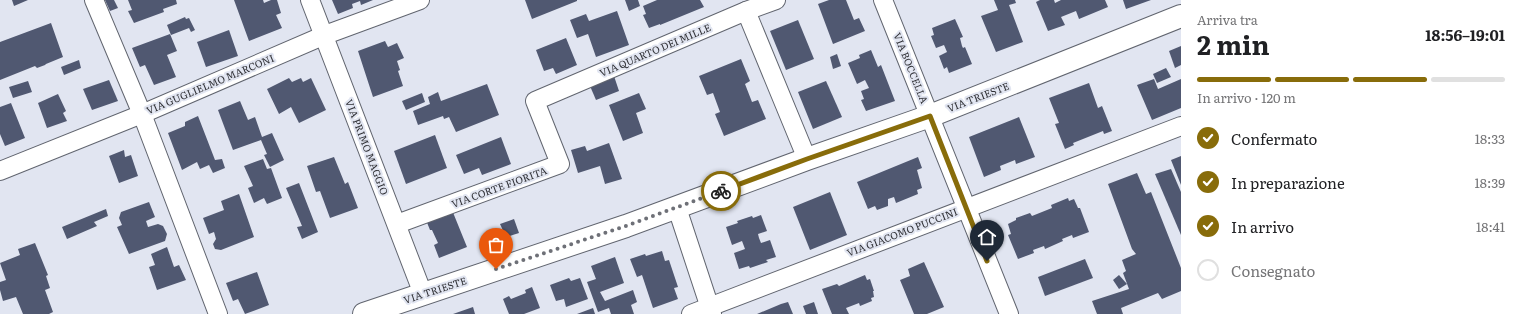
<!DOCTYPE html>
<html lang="it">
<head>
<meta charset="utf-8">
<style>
	:root { --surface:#fff; --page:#f6f6f6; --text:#202124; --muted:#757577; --line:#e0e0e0; --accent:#886c0a }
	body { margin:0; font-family:Literata,serif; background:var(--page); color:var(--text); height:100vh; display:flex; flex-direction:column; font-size:15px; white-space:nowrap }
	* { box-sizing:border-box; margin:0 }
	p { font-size:13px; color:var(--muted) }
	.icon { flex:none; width:22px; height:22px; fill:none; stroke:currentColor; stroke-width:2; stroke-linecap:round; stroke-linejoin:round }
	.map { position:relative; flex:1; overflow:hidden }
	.drawer { display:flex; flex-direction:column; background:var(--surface); width:340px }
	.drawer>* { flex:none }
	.pin { position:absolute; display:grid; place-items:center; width:34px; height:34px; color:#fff; margin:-41px -17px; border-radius:50% 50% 50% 0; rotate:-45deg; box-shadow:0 0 4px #0007 }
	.pin .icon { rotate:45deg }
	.courier { position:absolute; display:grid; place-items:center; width:40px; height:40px; margin:-20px; border:3px solid #886c0a; border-radius:50%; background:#fff; color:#222; box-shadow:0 1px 5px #0007 }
	.overview em { font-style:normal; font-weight:700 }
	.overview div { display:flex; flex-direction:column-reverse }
	.overview { display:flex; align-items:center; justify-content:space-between; height:68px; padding:0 16px }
	h1 { font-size:26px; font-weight:700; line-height:30px }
	.bar { display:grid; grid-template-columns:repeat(4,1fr); gap:6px 4px; align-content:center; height:48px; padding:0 16px }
	.bar i { height:5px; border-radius:3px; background:var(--line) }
	.bar .active { background:var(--accent) }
	.bar p { grid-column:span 4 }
	ol { padding:0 16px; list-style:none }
	li { display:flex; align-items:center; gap:12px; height:44px }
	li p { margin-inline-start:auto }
	li .icon { padding:4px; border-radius:50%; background:var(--accent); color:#fff; stroke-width:4 }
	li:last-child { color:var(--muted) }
	li i { width:22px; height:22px; border:2px solid var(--line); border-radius:50% }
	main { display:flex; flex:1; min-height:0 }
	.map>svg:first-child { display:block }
</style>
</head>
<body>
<main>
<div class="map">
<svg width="1181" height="314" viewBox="0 0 1181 314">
	<rect width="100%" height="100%" fill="#e1e5f1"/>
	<g fill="#505871">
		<path d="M12,0h16l-14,6z"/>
		<path d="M105,0h9l4,8 -8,3z"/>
		<path d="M128,0h48l1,4 -14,5 1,3 -30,11 -6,-12 4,-1z"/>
		<path d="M234,0h29l1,3 7,-3h6l4,13 -5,2 6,13 -33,13z"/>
		<path d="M332,0h41l-12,5 -1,-4 -8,3 1,4 -15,6z"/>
		<path d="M525,0h52v1l-45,18z"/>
		<path d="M625,0h13l2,6 -11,5z"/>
		<path d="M657,0h43l4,7 -44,18v-1l-11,4 -6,-13 3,-1 -3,-8z"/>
		<path d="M829,0h17l8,20 5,-2 6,13 -32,13 -15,-40z"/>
		<path d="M994,0h21l1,3 -7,2 14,37 -27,10 -15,-36 17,-6z"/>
		<path d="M1040,0h14l1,3 6,-3h44l3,7 -29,12 -3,-8 -15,6 4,8 -17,6 -12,-29z"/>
		<path d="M1123,0h28l-25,9z"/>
		<path d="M617,11l12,34 -33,12 -8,-23 -11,4 -7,-18 16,-6 3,7z"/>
		<path d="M185,17l1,2 3,-1 6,12 -4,2 -2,-4 -18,7 -4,-10z"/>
		<path d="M955,19l8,18 -3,1 2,8 1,2 2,-1 7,17 -23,9 -2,-6 -3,2 -5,-13 8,-4 -3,-7 -8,3 -5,-12 3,-1 -2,-7z"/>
		<path d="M798,20l16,39 -28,11 -16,-39z"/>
		<path d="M51,23l12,34 -17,7 -1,1 -8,3 -2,-2 -35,14v-38z"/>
		<path d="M229,30l9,26 -32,11 -9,-25z"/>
		<path d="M170,34l7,17 -10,4 9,22 -22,8 -9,-20 -5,2 -8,-19z"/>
		<path d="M566,38l11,27 -21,9 -3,-6 -9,3 -8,-21z"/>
		<path d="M385,41l3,6 9,-4 7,15 -7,3 3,9 -2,1 5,15 -30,11 -15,-46z"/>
		<path d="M1181,46v19l-6,3 -6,-17z"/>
		<path d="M871,50l7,17 3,-2 14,36 -29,10 -5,-11 3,-1 -3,-8 8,-3 -4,-8 -8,4 -9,-21 12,-5 -1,-3z"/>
		<path d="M837,54l4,12 -8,3 -3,-12z"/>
		<path d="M741,59l9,22 -5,3 7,18 6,-2 8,19 -42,17 -9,-22 5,-2 -7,-19 -6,2 -8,-19z"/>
		<path d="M79,60l2,8 -17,7 -3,-8z"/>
		<path d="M1166,68l5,9 -14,6 -4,-9z"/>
		<path d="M614,76l5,15 -23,9 -6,-14z"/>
		<path d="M289,78l3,4 9,-4 2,4 8,-4 15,32 -27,13 -8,-16 -12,7 -12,-25z"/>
		<path d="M1154,79l4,10 23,-10v29l-29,12 -15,-35z"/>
		<path d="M109,80l9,21 -26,9 -9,-21z"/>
		<path d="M28,81l4,11 -19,6 -4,-11z"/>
		<path d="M826,81l16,36 -29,12 -15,-37z"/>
		<path d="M1089,83l9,25 4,-2 10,25 -8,3 -1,-3 -30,12 1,2 -9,4 -10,-25 4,-1 -10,-25z"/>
		<path d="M487,84l12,31 -43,17 -7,-15 -5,2 -1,-3 -25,9 -5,-14 17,-7 -2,-7 10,-5 3,9z"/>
		<path d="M422,93l3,9 -19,8 -4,-9z"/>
		<path d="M639,93l7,16 -10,4 7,20 -20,8 -14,-36z"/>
		<path d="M58,94l8,17 -3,2 4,8 -20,7 -9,-25z"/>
		<path d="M240,101l8,19 7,-3 7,20 10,-4 12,27 -14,7 -6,-12 3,-1 -6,-14 -28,10 -15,-40z"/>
		<path d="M11,103l14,35 -20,8 -5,-12v-27z"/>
		<path d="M198,116l17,44 7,-1 3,9 -12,5 -4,-8 -9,4 -3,-7 -15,8 -14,-37 17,-7v-4z"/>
		<path d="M1019,117l16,40 -19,7 -1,-4 -15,6 1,4 -17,7 -15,-40z"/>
		<path d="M435,135l12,33 -41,16 -12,-33z"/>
		<path d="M501,137l10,27 -29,11 -3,-7 -15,6 -8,-19z"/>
		<path d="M609,143l13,36 -17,5 -5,-18 -22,7 -7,-23 14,-4 2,5z"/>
		<path d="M124,150l1,7 6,-2 7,21 -19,7 -10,-27z"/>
		<path d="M1181,156v29l-10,-25z"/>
		<path d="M334,157l11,27 3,-2 10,26 -28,10 -10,-27 -4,1 -9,-26z"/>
		<path d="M918,157l4,11 -5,2 5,18 -5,2 1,4 -22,9 -2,-6 -6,2v7l-11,4 -2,-4 -7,3 -11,-27z"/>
		<path d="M263,159l4,10 4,-1 11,30 -15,6 -3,-6 -10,5 -6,-15 5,-2 -9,-20z"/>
		<path d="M1171,169l10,23v43l-26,-61z"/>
		<path d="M1137,173l9,21 5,-2 30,76v23l-19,8 -4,-6 -37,15 2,6h-26l-5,-13 37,-12 -6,-16 3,-2 -4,-11 14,-6 -4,-5 -24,-65z"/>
		<path d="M299,183l19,49 -16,7 -5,-12 5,-1 -16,-38z"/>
		<path d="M830,192l17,43 -37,15 -17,-43z"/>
		<path d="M239,194l15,43 -33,13 -6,-1 -2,-5 3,-5 -2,-7 -5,2 -6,-16 21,-8 -3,-9z"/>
		<path d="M1068,198l1,3 5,-2 4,9h2l9,24 -16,6 -1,-3 -10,4 1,2 -18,8 -1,-3 -11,4 1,3 -16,6 -10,-24 3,-1 -3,-10 8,-4v-2l14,-5 2,3 20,-8 -1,-3z"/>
		<path d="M149,202l6,15 -9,4 2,6 10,-3 5,2 4,8 -2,7 -36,13 -12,-27 5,-2 -3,-7 2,-6z"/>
		<path d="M106,209l2,7 -14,6 3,4 -30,13 -5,-12z"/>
		<path d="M452,210l15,37 -28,11 -5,-13 4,-2 -6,-13h-2l-4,-10z"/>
		<path d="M761,215l6,16 -9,3 1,4 2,5 9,-3 6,17 -10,3 2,2 -18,6 -1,-2 -10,3 -5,-16 11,-4 -3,-8 -10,4 -6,-18 12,-4 -1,-2 15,-5 1,2z"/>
		<path d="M514,219l5,14 -13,4 -6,-13z"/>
		<path d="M35,243l13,32 -2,1 4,12 -5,2 8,22 -4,2h-26l-7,-17 -13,4 -3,-11v-8l6,-2 -6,-17 20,-8 -2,-6z"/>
		<path d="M167,247l7,20 5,-2 7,15 -29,10 -8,-23 6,-2 -4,-11z"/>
		<path d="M662,251l3,10 4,-1 9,27 -4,1 4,11 -25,9 -11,-33 -5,2 -7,-18 15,-5 1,2z"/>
		<path d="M615,257l9,26 -24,9 5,9 28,-11 4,12 -6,3 3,9h-23l-2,-6 -11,4 -11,-30 9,-3 -5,-13z"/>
		<path d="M1085,259l8,19 -48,18 -7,-19z"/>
		<path d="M924,262l20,45 -17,7h-13l-14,-34 10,-4 -2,-7z"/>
		<path d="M257,272l12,33 -24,9 -7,-15 -5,2 -7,-18z"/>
		<path d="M865,275l2,5 3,-1 4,12h-1l1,6 -3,1 1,3 -12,5 -1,-3 -13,5 3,6h-17l-10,-25 15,-5 2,2z"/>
		<path d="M1119,275l8,9 -8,5 -6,-9z"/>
		<path d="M569,278l2,3 9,-3 8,21 -22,8 -2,-8 -8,2 -6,-16z"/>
		<path d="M532,287l8,21 -16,6h-15l-6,-15 6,-3 2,3 15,-6 -1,-3z"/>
		<path d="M788,302l5,12h-36l24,-10z"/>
		<path d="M814,302l4,12h-12l-3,-8z"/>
		<path d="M473,307l2,7h-22z"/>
		<path d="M593,308l2,6h-18z"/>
	</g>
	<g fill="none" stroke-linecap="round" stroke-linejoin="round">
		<g stroke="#61656f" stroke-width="20">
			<g id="minor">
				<path d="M94,0l48,114 76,200"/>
				<path d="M310,0l113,294"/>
				<path d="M883,0l126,314"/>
				<path d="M746,11l61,148"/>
				<path d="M0,171l142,-57 183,-79 95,-35"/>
				<path d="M677,208l35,106"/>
				<path d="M397,224l163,-60 -25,-63 211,-90 30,-11"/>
				<path d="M691,314l490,-188"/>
			</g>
		</g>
		<g stroke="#61656f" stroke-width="24">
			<path id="tertiary" d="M364,314l262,-88 181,-67 123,-43 251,-100"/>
		</g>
		<use href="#minor" stroke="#fff" stroke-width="18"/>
		<use href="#tertiary" stroke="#fff" stroke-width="22"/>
	</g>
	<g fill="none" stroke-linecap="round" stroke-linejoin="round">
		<path stroke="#6e7077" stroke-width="4" stroke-dasharray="0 7.2" d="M496,269l130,-43 95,-35"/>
		<path stroke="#886c0a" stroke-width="5" d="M721,191l86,-32 123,-43 57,145"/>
	</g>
	<g text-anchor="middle" stroke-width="4" stroke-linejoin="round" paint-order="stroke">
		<g font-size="10" fill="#303136" stroke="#e1e5f1">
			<text transform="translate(655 50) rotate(-23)" y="4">VIA QUARTO DEI MILLE</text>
			<text transform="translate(911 68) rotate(68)" y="4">VIA BOCCELLA</text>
			<text transform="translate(210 84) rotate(-23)" y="4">VIA GUGLIELMO MARCONI</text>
			<text transform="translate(978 97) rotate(-21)" y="4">VIA TRIESTE</text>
			<text transform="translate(367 147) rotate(69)" y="4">VIA PRIMO MAGGIO</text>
			<text transform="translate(499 187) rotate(-20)" y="4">VIA CORTE FIORITA</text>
			<text transform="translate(902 232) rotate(-21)" y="4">VIA GIACOMO PUCCINI</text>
			<text transform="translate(435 290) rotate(-18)" y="4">VIA TRIESTE</text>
		</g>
	</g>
</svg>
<div class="pin" style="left:496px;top:269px;background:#ea580c"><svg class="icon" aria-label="bag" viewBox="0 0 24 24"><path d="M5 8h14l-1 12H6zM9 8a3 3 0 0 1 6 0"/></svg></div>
<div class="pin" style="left:987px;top:261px;background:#1f2937"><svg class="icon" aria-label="home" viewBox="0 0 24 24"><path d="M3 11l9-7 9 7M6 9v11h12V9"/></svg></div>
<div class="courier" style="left:721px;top:191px"><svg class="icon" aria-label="bike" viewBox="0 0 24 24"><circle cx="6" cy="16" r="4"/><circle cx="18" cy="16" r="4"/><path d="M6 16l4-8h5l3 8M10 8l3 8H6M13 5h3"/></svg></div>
</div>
<section class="drawer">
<div class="overview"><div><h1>2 min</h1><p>Arriva tra</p></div><em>18:56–19:01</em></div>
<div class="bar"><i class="active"></i><i class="active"></i><i class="active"></i><i></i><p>In arrivo · 120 m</p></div>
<ol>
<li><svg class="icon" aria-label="check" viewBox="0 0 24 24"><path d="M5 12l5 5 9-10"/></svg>Confermato<p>18:33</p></li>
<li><svg class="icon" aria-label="check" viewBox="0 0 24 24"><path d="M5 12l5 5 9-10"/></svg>In preparazione<p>18:39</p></li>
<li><svg class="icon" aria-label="check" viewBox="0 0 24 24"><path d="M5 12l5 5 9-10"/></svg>In arrivo<p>18:41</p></li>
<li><i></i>Consegnato</li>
</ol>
</section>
</main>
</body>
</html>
